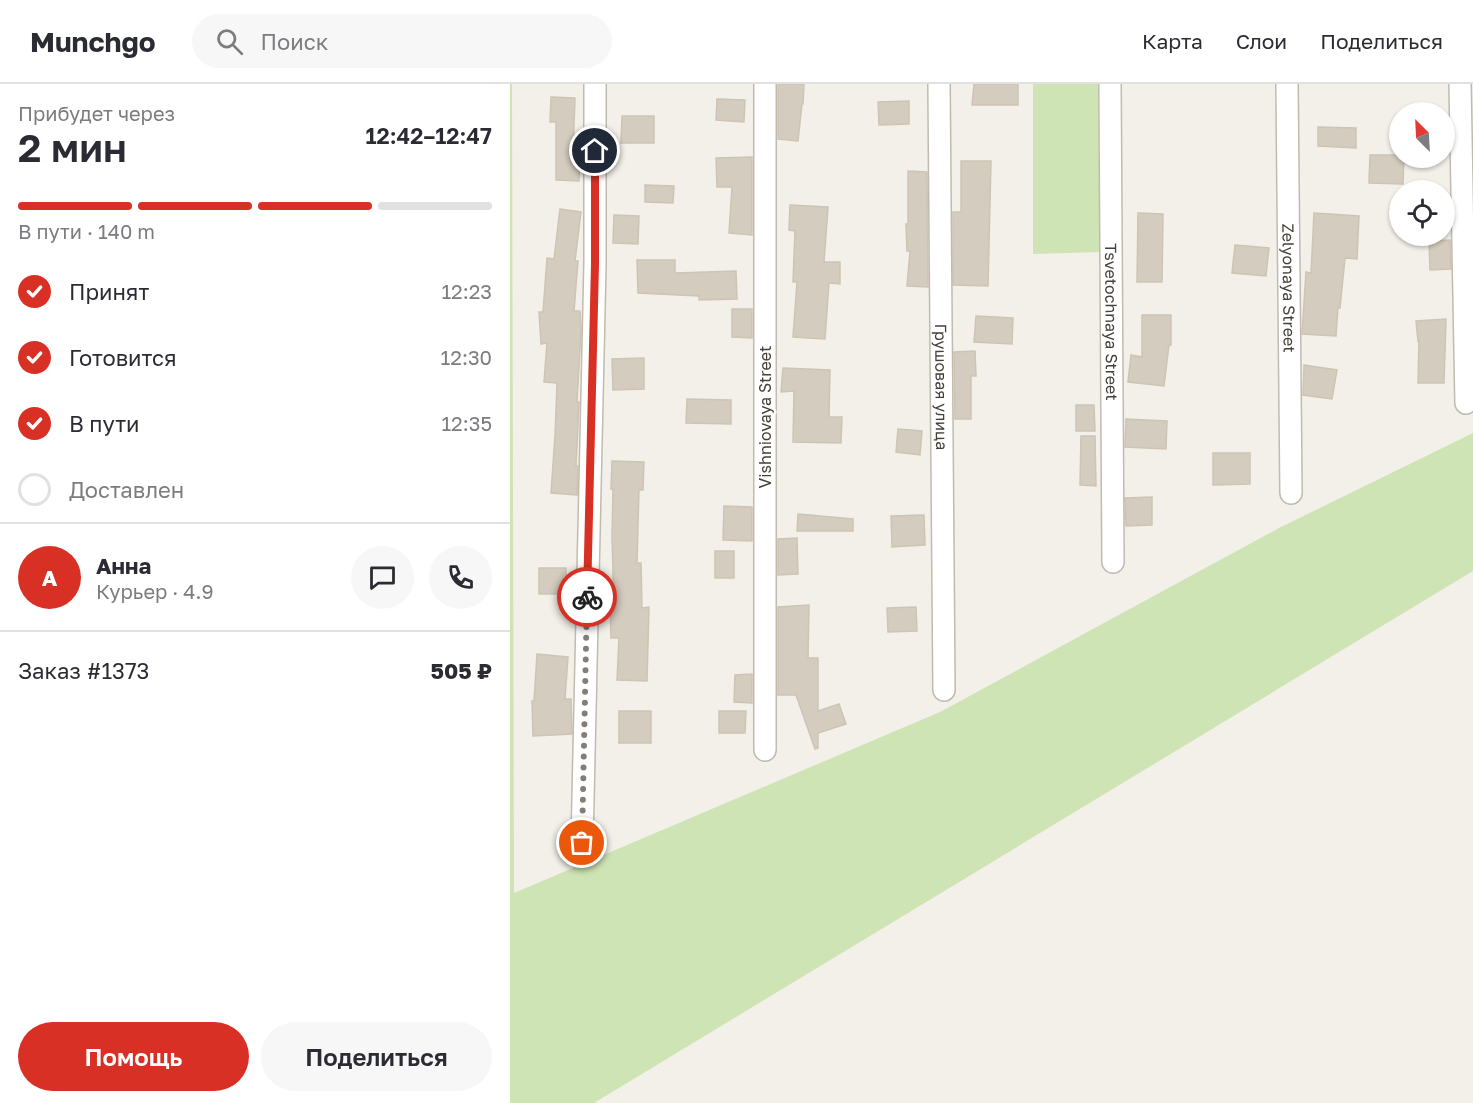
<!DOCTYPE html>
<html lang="ru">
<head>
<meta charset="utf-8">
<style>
	:root { --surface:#fff; --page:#f7f7f7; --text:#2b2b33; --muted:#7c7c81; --line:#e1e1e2; --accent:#d93025 }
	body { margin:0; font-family:"Golos Text",sans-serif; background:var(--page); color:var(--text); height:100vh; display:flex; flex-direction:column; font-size:22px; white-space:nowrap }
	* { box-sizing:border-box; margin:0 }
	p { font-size:20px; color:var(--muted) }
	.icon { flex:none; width:33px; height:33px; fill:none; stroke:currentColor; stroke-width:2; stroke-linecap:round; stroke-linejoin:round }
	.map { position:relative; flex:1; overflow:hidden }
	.details { display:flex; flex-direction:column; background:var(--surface); width:510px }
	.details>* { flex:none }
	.needle { width:39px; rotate:336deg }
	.buttons { position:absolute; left:879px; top:18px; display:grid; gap:12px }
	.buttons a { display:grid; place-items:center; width:66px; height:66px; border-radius:50%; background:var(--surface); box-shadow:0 2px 4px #0004; font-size:30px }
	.pin { position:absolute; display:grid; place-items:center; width:51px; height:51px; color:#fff; margin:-26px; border:3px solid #fff; border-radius:50%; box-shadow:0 2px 6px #0007 }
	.courier { position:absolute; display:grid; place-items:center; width:60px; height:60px; margin:-30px; border:4px solid #d93025; border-radius:50%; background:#fff; color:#222; box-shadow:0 2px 8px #0007 }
	.summary em { font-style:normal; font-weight:600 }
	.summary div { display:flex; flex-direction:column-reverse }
	.summary { display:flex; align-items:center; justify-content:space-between; height:102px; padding:0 18px }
	h1 { font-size:39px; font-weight:600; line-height:45px }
	.bar { display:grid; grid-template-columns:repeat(4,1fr); gap:9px 6px; align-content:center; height:72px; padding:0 18px }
	.bar i { height:8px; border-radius:4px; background:var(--line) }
	.bar .selected { background:var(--accent) }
	.bar p { grid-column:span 4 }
	.line { display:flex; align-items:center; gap:15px; padding:0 18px; border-top:2px solid var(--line) }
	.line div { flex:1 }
	.round { display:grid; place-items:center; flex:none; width:63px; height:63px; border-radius:32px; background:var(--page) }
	ol { padding:0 18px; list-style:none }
	li { display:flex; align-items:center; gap:18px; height:66px }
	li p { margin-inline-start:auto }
	li .icon { padding:6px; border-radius:50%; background:var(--accent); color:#fff; stroke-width:4 }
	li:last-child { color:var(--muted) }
	li i { width:33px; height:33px; border:3px solid var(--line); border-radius:50% }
	.action { display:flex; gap:12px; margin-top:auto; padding:12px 18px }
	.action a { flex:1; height:69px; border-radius:36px; background:var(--accent); color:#fff; font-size:24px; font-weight:600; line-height:69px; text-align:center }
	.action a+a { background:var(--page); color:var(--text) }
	header { display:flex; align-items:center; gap:36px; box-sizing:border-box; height:84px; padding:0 30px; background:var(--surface); border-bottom:2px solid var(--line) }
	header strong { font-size:28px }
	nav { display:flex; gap:33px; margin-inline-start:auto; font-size:21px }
	.search { width:420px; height:54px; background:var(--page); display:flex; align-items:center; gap:15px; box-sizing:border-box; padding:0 21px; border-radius:33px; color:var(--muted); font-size:22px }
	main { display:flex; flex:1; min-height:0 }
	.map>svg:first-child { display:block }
</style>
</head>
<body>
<header>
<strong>Munchgo</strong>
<div class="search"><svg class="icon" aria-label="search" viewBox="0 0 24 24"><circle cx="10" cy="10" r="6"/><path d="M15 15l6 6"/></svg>Поиск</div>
<nav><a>Карта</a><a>Слои</a><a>Поделиться</a></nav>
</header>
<main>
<section class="details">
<div class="summary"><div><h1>2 мин</h1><p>Прибудет через</p></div><em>12:42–12:47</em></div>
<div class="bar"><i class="selected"></i><i class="selected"></i><i class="selected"></i><i></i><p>В пути · 140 m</p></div>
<ol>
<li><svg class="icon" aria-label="check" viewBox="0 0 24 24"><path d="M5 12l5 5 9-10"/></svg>Принят<p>12:23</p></li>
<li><svg class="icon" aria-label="check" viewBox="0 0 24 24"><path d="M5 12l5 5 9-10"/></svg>Готовится<p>12:30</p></li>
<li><svg class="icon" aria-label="check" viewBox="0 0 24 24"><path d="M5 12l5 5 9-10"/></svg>В пути<p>12:35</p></li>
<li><i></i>Доставлен</li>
</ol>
<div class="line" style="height:108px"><b class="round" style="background:var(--accent);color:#fff">А</b><div><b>Анна</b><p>Курьер · 4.9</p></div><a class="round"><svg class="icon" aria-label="chat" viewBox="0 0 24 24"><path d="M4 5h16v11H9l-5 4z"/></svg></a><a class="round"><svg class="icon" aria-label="phone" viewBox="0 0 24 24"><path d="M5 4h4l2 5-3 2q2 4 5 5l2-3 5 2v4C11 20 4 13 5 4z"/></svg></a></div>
<div class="line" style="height:78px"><div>Заказ #1373</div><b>505 ₽</b></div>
<div class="action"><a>Помощь</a><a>Поделиться</a></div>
</section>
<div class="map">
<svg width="963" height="1019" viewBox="0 0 963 1019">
	<rect width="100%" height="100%" fill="#f3f0e9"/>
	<g fill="#cfe4b5">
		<path d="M0,0h2l2,809 426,-181 339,-184 194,-95v138l-879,532h-84z"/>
		<path d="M523,0h71l-2,168 -69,2z"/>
	</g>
	<g fill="#d4ccbf" stroke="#cec4b3" stroke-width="1.5">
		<path d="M268,0h26l-1,20h-1l-4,37 -20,-2z"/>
		<path d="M464,0h44v21h-46z"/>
		<path d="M41,13l24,1 -2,55h7l-1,28 -23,-1v-58h-6z"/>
		<path d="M207,15l28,1 -1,22 -28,-2z"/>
		<path d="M399,17v23l-30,1 -1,-23z"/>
		<path d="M112,32h32v27h-33z"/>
		<path d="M808,43l38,1v20l-38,-2z"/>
		<path d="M860,71h30v3h4l-1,26 -34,-1z"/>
		<path d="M242,73v78l-23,-2 3,-46h-15l-1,-29z"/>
		<path d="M451,77h30l-3,125 -35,-1v-73h8z"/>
		<path d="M398,87l19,1 1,115 -21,-1 3,-35h-3l-1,-27h2z"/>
		<path d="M135,101l29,1 -1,17 -28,-1z"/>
		<path d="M280,121l38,2 -4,55h16v22l-11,-1 -4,56 -32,-2 4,-55h-4l2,-51 -6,-1z"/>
		<path d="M50,125l21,3 -6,49h3l-4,50h6l1,20 -4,71h2l-3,64h2l-1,29 -26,-2 4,-57 2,-53 -13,-1 3,-39 -6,1 -2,-32h4l4,-54 7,1z"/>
		<path d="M628,129l25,1 -1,68h-25z"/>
		<path d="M804,129l45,3 -2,43 -12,-1 -5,50 -2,-1 -2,29 -34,-2 4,-62 5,1z"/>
		<path d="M104,131l25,1 -1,28 -25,-1z"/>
		<path d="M940,156l1,29 -21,1 -1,-29z"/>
		<path d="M725,161l34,3 -3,28 -34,-3z"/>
		<path d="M127,176h38v13l61,-2 1,28 -38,1v-4l-61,-3z"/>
		<path d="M222,225h20v29l-20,-1z"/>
		<path d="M632,231h29v30h-2l-5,41 -36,-4 3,-27 11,2z"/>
		<path d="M466,232l37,2 -1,26 -38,-2z"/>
		<path d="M936,235l-2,64h-26l1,-43 -1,1 -2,-20z"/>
		<path d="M465,267l1,25h-5v43h-16l-1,-67z"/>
		<path d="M134,274v31l-31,1 -1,-31z"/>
		<path d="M794,281l33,5 -5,29 -29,-4z"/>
		<path d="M273,284l47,2 -1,47h13l-1,26 -48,-1 1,-51 -13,1z"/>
		<path d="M177,315l44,1v24l-45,-1z"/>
		<path d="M566,321h18l1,26h-19z"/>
		<path d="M616,335l41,2 -1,28 -41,-2z"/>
		<path d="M388,345l24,2 -2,24 -24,-3z"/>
		<path d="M571,352h14l1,50 -16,-1z"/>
		<path d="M703,369h37v31l-37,1z"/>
		<path d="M102,377l32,1 -1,28h-4l-2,73h4l1,45 7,-1 -2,74 -30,-1 2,-42h-8l-1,-30h4l-2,-71 1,-48h-2z"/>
		<path d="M642,413v28l-26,1 -1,-28z"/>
		<path d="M214,422l28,1v34l-29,-1z"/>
		<path d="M288,430l55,5v12h-56z"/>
		<path d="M414,431l1,30 -33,2 -1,-31z"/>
		<path d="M287,454l1,36 -20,1v-36z"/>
		<rect x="205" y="467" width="19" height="27"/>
		<rect x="29" y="484" width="27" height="26"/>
		<path d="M299,521l-1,53h10v53l21,-7 7,20 -28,9v15l-3,1 -19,-54h-18v-88z"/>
		<path d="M406,523l1,24 -29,1 -1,-24z"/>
		<path d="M27,570l31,3 -3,42h6l1,35 -39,2 -1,-35h2z"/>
		<path d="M242,590v29l-18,-1 1,-27z"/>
		<rect x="109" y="627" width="32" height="32"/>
		<path d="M209,627h27l-1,22h-26z"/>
	</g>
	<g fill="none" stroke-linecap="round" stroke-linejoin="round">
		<g stroke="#c1bbaf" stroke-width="24">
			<g id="street">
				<path d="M255,0v666"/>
				<path id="s1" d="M429,0l5,606"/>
				<path id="s2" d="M600,0l3,478"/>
				<path id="s3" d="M777,0l4,409"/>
				<path d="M950,0l6,319"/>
				<path d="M72,759l13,-579v-180"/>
			</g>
		</g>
		<use href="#street" stroke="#fff" stroke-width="21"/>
	</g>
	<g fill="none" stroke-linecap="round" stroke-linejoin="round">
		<path stroke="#837e76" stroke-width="6" stroke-dasharray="0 10.8" d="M72,759l5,-246"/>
		<path stroke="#d93025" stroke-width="8" d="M77,513l8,-333v-113"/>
	</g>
	<g text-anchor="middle" stroke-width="5" stroke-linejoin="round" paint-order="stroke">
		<g font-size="16" fill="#464138" stroke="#fff">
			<text dy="6" stroke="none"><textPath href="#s3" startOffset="204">Zelyonaya Street</textPath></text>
			<text dy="6" stroke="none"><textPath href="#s2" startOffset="238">Tsvetochnaya Street</textPath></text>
			<text dy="6" stroke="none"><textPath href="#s1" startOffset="303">Грушовая улица</textPath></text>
			<text transform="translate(255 333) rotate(-90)" y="6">Vishniovaya Street</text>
		</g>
	</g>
</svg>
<div class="buttons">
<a><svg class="needle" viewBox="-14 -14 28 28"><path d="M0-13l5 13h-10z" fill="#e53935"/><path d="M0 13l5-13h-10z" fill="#7c7c81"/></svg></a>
<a><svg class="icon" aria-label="locate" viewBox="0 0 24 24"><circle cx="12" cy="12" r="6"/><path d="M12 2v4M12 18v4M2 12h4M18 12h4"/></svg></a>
</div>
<div class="pin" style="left:72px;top:759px;background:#ea580c"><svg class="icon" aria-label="bag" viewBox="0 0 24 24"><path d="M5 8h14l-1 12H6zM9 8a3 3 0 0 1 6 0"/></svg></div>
<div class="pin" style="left:85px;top:67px;background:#1f2937"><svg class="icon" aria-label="home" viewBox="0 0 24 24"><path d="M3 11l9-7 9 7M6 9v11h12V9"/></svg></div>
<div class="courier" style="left:77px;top:513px"><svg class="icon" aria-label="bike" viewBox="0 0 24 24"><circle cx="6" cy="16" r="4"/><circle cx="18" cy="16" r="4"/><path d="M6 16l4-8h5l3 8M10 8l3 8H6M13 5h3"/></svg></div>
</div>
</main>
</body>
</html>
